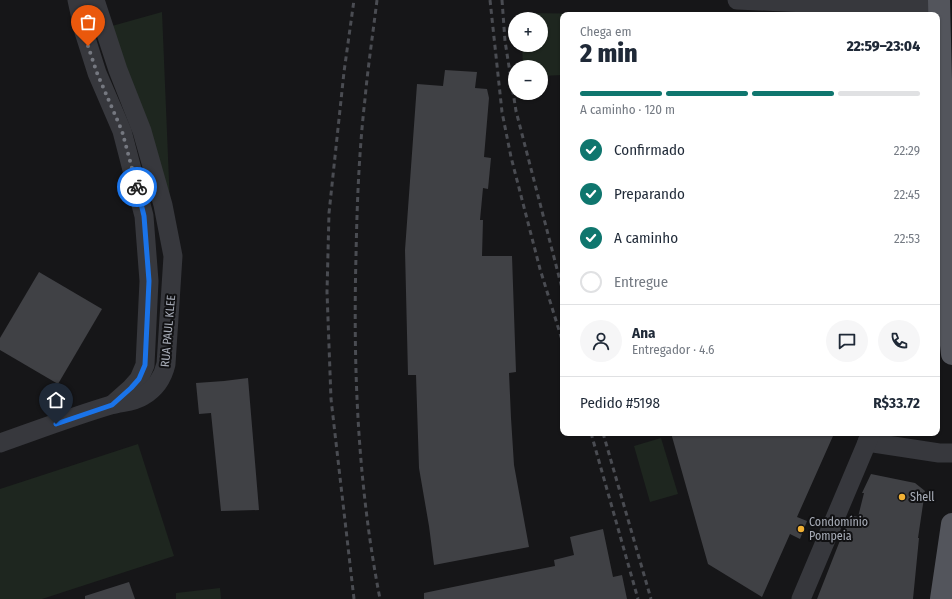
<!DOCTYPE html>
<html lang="pt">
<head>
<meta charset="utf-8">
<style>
	:root { --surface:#fff; --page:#f6f6f7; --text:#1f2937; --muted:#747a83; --line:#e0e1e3; --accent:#0f766e }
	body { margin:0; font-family:"Fira Sans Condensed",sans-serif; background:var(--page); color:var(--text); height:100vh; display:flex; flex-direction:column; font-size:15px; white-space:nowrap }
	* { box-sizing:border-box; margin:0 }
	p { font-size:13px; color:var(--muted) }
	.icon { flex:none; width:22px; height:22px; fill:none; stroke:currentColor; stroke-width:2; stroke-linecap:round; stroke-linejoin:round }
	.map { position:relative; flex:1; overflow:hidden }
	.side { position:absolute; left:560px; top:12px; width:380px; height:424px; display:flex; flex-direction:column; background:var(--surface); border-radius:8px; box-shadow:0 1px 3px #0004 }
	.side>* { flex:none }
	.fabs { position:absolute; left:508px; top:12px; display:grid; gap:8px }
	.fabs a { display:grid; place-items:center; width:40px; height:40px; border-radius:50%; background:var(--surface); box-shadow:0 1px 3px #0004; font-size:20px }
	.pin { position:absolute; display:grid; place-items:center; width:34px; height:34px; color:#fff; margin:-41px -17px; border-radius:50% 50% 50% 0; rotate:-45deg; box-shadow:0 0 4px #0007 }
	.pin .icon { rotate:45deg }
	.courier { position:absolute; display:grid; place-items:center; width:40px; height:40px; margin:-20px; border:3px solid #1a73e8; border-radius:50%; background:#fff; color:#222; box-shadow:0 1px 5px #0007 }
	.summary em { font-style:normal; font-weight:800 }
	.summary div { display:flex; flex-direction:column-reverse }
	.summary { display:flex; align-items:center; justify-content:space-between; height:68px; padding:0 20px }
	h1 { font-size:26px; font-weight:800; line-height:30px }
	.bar { display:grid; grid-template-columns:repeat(4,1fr); gap:6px 4px; align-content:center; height:48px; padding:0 20px }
	.bar i { height:5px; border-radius:3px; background:var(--line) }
	.bar .selected { background:var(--accent) }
	.bar p { grid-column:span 4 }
	.line { display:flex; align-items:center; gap:10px; padding:0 20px; border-top:1px solid var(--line) }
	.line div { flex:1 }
	.round { display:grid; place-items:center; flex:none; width:42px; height:42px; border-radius:21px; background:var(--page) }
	ol { padding:0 20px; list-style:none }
	li { display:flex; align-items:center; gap:12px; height:44px }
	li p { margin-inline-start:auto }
	li .icon { padding:4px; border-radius:50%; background:var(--accent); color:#fff; stroke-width:4 }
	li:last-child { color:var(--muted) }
	li i { width:22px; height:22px; border:2px solid var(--line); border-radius:50% }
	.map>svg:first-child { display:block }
</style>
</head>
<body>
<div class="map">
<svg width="952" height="599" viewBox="0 0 952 599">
	<rect width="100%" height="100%" fill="#161618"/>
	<g fill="#1e261f">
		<path d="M162,12l8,193 -58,-179z"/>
		<path d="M519,13l95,1v1h-51v60l-22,1v-9h-18l-1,-22h19v-26h-21z"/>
		<path d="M661,438l17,56 -28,8 -16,-56z"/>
		<path d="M138,444l36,112 -132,43h-42v-110z"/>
		<path d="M220,588l1,11h-45v-6z"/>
	</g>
	<g fill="#404145">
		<path d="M445,70l32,2 -2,16 12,1 2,9 -5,59 7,1 -3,31 -5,-1 -3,32h3l-1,36h30l4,116 -7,1 2,45 3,47 15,82 -95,18 -5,-39 -10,-58 -3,-93h-8l-3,-125 12,-166 26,2z"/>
		<path d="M39,272l63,37 -44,75 -58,-34v-12z"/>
		<path d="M248,378l11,132 -38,1 -10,-98 -12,1 -3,-31 28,-2z"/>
		<path d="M671,433h155l7,3 -36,81 10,4 -7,18 -10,-5 -28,63 -54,-33z"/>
		<path d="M871,474l44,9 10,8 -7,47h1l-6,61h-96l33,-84 8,2 6,-24h-2z"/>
		<path d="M603,529l10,48 9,-2 5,24h-203v-6l131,-27 -1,-6 20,-5 -4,-18z"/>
		<path d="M129,582l6,17h-50v-3z"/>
	</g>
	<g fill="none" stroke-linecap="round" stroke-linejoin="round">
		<g stroke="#37383d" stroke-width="19">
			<path d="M77,0l7,32 13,41 25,58 22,85 5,65 -4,84 -6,14 -8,9 -18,16"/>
			<path d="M737,0l202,9"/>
			<path d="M867,442l72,11h13"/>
			<path d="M0,443c37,-13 74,-27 111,-38 10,-3 23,-3 32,-9 12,-7 20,-19 23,-32l7,-108 -10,-51 -21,-74 -24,-61 -23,-70"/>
			<path d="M801,599l70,-166"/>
		</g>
		<g stroke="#53555c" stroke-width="22">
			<path d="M939,0l6,242 5,94 2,18"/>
			<path d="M941,599l11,-75"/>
		</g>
		<g stroke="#4a4c52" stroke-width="3" stroke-dasharray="5 4" stroke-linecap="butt">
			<path d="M377,0c-4,33 -9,66 -12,99 -6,52 -8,105 -9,157 -3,115 2,230 24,343"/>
			<path d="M490,0l12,112 9,45 29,112 23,74"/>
			<path d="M502,0l3,41 11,70 47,181"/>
			<path d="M591,433l47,166"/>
			<path d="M603,433l48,166"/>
			<path d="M354,599l-23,-200 -4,-107 2,-79 15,-141 10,-72"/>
		</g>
	</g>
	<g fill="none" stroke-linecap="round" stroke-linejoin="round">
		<path stroke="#757880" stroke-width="4" stroke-dasharray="0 7.2" d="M88,46l9,27 25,58 15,56"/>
		<path stroke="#1a73e8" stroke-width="5" d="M56,424l56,-19 19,-17 8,-9 6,-14 4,-84 -5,-65 -7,-29"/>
	</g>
	<g fill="#f2b134" stroke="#111113" stroke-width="1.5">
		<circle cx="902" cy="497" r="4"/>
		<circle cx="801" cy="529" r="4"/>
	</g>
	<g text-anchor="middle" stroke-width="4" stroke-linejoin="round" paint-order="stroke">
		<g font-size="12" fill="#a8adb8" stroke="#111113">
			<text transform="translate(168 331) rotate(-85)" y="4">RUA PAUL KLEE</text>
		</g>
		<g font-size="12" fill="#a8adb8" stroke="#111113" text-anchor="start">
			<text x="910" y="501">Shell</text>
			<text x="809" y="526">Condomínio<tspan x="809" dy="14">Pompeia</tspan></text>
		</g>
	</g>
</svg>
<div class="fabs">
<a>+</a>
<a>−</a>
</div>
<div class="pin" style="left:88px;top:46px;background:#ea580c"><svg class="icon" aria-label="bag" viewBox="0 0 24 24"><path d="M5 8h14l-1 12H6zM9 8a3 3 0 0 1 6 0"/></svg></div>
<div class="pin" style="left:56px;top:424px;background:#1f2937"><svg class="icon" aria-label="home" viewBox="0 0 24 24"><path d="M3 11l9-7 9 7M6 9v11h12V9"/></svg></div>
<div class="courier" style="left:137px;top:187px"><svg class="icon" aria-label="bike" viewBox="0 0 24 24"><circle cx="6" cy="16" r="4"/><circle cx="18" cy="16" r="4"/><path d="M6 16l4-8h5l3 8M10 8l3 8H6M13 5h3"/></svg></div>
<section class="side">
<div class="summary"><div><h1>2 min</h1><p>Chega em</p></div><em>22:59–23:04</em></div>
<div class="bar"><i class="selected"></i><i class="selected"></i><i class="selected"></i><i></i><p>A caminho · 120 m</p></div>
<ol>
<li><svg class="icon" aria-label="check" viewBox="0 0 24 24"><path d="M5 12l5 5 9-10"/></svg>Confirmado<p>22:29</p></li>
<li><svg class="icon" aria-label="check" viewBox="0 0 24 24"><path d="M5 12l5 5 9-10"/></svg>Preparando<p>22:45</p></li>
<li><svg class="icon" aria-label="check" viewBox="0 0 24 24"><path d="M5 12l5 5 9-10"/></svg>A caminho<p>22:53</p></li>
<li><i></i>Entregue</li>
</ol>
<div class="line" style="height:72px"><a class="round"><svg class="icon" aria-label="person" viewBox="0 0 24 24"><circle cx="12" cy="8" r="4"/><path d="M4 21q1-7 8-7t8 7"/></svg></a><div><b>Ana</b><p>Entregador · 4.6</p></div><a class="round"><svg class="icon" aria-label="chat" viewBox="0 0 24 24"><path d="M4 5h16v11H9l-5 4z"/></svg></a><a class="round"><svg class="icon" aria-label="phone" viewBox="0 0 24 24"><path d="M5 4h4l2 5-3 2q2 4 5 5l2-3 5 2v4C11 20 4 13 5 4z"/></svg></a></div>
<div class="line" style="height:52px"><div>Pedido #5198</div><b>R$33.72</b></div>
</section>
</div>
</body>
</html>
